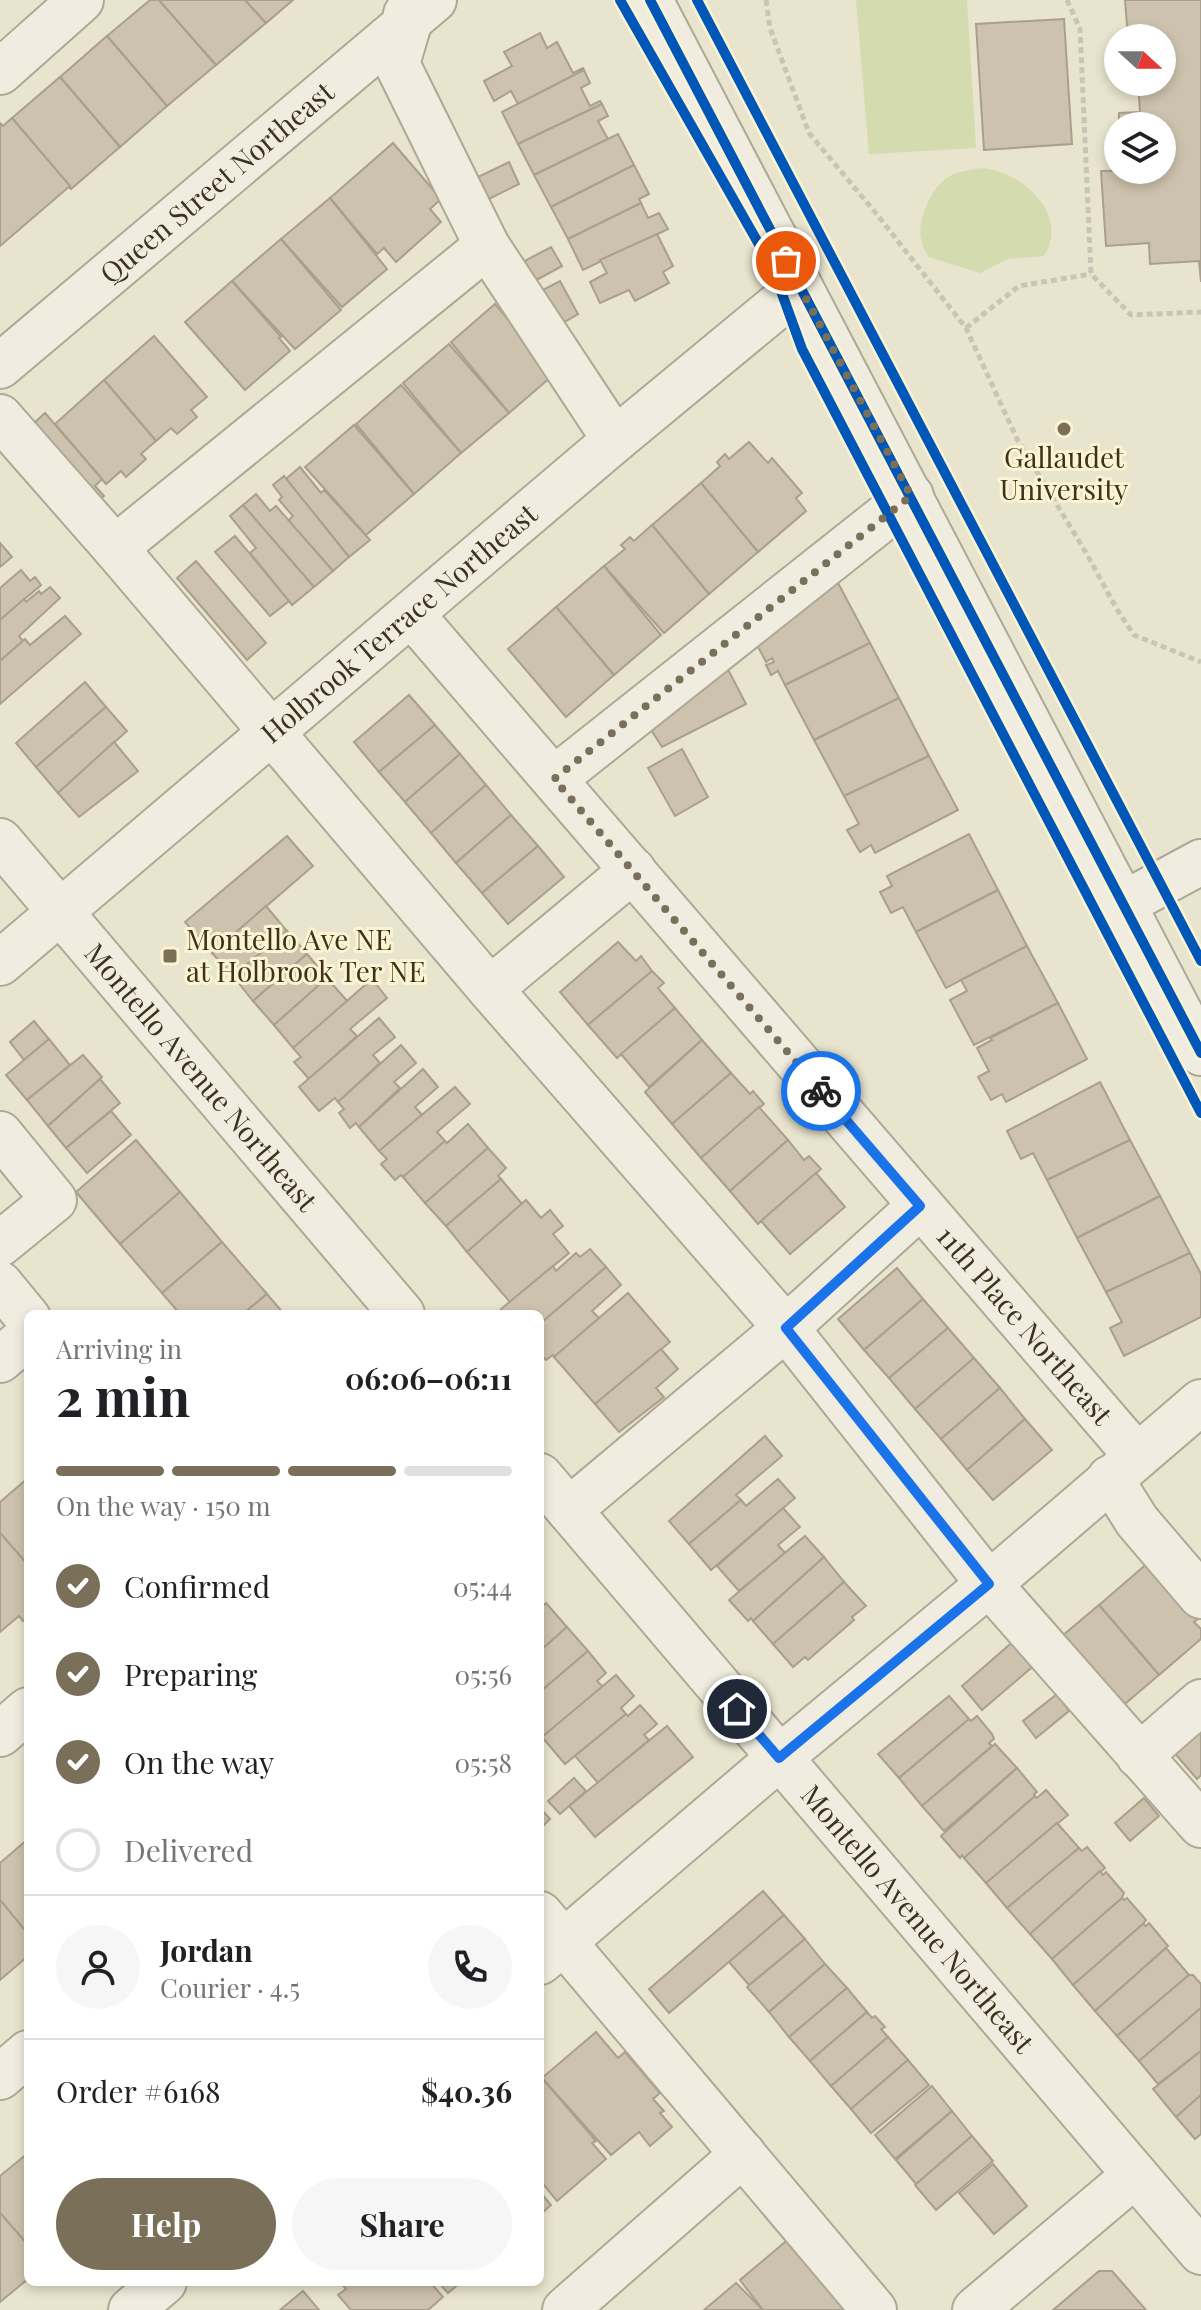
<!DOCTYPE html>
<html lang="en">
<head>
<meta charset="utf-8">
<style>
	:root { --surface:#fff; --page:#f6f6f6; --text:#202124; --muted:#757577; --line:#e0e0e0; --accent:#7a705a }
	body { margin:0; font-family:"Playfair Display",serif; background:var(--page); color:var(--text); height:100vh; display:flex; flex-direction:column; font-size:30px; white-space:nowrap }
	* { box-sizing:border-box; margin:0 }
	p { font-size:26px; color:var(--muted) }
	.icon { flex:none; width:44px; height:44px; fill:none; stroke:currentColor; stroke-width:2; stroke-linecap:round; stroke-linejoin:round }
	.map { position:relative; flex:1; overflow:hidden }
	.side { position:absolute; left:24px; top:1310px; width:520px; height:976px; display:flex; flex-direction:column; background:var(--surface); border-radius:12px; box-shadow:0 4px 12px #0003 }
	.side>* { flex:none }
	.needle { width:52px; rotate:111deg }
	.tools { position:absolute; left:1104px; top:24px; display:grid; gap:16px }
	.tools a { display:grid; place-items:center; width:72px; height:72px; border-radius:50%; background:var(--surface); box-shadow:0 4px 12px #0003; font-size:40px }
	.pin { position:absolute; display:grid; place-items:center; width:68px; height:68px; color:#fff; margin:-34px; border:4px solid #fff; border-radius:50%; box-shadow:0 2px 8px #0007 }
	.courier { position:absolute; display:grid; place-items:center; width:80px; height:80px; margin:-40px; border:6px solid #1a73e8; border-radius:50%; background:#fff; color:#222; box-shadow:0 2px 10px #0007 }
	.head em { font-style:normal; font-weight:700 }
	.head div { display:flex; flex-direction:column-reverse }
	.head { display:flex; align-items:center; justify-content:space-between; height:136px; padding:0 32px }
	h1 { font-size:52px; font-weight:700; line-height:60px }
	.bar { display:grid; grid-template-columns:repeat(4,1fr); gap:12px 8px; align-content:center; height:96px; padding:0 32px }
	.bar i { height:10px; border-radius:6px; background:var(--line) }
	.bar .selected { background:var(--accent) }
	.bar p { grid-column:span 4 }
	.line { display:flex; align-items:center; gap:20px; padding:0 32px; border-top:2px solid var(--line) }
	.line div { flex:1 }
	.round { display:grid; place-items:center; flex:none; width:84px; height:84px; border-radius:42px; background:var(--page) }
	ol { padding:0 32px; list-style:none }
	li { display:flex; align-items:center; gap:24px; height:88px }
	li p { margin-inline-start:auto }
	li .icon { padding:8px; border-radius:50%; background:var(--accent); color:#fff; stroke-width:4 }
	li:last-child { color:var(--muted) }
	li i { width:44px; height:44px; border:4px solid var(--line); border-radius:50% }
	.action { display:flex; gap:16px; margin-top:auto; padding:16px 32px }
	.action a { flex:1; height:92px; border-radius:48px; background:var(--accent); color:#fff; font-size:32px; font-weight:700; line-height:92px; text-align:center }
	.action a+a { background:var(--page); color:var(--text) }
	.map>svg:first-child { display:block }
</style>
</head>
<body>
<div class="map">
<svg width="1201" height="2310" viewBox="0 0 1201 2310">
	<rect width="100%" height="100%" fill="#e9e4cd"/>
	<g fill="#d4dbae">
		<path d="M856,0h111l9,148 -107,6z"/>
		<path d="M981,168c41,3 89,46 63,88l-36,3 -28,14 -51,-16c-3,-5 -7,-11 -8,-18 -4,-18 11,-54 29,-63 9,-5 21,-6 31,-8z"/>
	</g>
	<g fill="#cdc2ad" stroke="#aa9f8c" stroke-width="2">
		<path d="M150,0h9l57,65 -49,41 -60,-70z"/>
		<path d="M159,0h86l21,23 -50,42z"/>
		<path d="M245,0h48l-27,23z"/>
		<path d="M1125,0h76v282l-2,-21 -49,3 -1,-21 -43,3 -5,-75 61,-1v-44h-43v-13l21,-1 -2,-30h24v-44h-34z"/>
		<path d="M1064,19l8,125 -88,6 -8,-126z"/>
		<path d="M540,33l7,15 10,-6 16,31 10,-5 1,2 -66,34 -7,-13 -17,10 -10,-20 28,-15 -8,-14z"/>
		<path d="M107,36l60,70 -47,41 -60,-70z"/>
		<path d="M584,70l6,13 -9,5 9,18 10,-5 2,3 -84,40 -16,-32z"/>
		<path d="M60,77l60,70 -49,42 -59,-71z"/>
		<path d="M602,104l6,12 -10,5 10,18 -74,36 -16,-31z"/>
		<path d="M12,118l58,68 -70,60v-123l3,3z"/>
		<path d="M618,134l16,31 -83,42 -17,-32z"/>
		<path d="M393,143l48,56 -11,10 11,13 -45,40 -12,-14 -7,6 -47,-56z"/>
		<path d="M509,162l10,22 -32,16 -11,-22z"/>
		<path d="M634,165l15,29 -10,5 2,4 -73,36 -17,-32z"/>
		<path d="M330,198l57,71 -45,38 -61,-68z"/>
		<path d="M641,203l7,15 11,-5 9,16 -85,41 -15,-31z"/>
		<path d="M657,234l16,32 -10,6 6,11 -34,18 -6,-11 -29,13 -10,-21 17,-9 -7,-13z"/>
		<path d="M281,239l60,71 -46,39 -63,-68z"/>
		<path d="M551,247l11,19 -31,17 -10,-20z"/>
		<path d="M232,281l49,56 -2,1 11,13 -45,39 -60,-68z"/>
		<path d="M560,281l18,33 -19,11 -18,-34z"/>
		<path d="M495,304l12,14 4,-4 47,57 -49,42 -58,-71z"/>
		<path d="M154,336l53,61 -16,13 6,7 -20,17 -6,-6 -15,13 -52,-61z"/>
		<path d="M449,344l60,69 -48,40 -58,-70z"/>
		<path d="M104,380l52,61 -15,13 5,5 -20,18 -5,-6 -15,13 -51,-60z"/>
		<path d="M401,385l60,68 -47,41 -58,-70z"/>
		<path d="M45,413l57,66 -7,7 9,10 -17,16 -67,-76z"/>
		<path d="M354,425l60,69 -48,41 -61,-68z"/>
		<path d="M749,442l19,21 4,-5 30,35 -6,5 10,13 -48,41 -57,-69 19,-17 -3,-4 8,-8 4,5z"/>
		<path d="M300,467l21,26 3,-3 46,50 -21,17 -63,-78z"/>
		<path d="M284,476l65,81 -16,14 -45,-50 5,-5 -14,-16 3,-3 -9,-12z"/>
		<path d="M701,483l57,69 -49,42 -57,-69z"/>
		<path d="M256,494l14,17 6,-5 57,65 -19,16 -71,-82z"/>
		<path d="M243,505l71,82 -22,18 -42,-52 6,-5 -26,-32z"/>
		<path d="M652,525l57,69 -45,39 -60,-67 21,-17 -4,-4 9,-8 4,4z"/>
		<path d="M235,536l54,65 -19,15 -55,-64z"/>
		<path d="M0,543l12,14 -12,10z"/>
		<path d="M196,561l70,82 -19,17 -70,-82z"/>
		<path d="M604,566l57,69 -47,40 -58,-68z"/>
		<path d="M21,570l9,11 5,-4 6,8 -41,35v-32z"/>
		<path d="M838,583l32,60 -85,42 -7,-14 -7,4 -5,-10 8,-3 -2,-4 -6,4 -17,-32z"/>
		<path d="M50,587l10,11 -41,38 4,5 -23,20v-41l24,-21 2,3 13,-11 2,3z"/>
		<path d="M556,607l58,68 -48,42 -58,-68z"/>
		<path d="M65,616l16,18 -81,70v-43l25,-22 5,6z"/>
		<path d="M870,643l29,55 -85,42 -29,-55z"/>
		<path d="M721,656l25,48 -84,43 -16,-25z"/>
		<path d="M85,682l21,25 -70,60 -20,-24z"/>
		<path d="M409,695l26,30 -56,47 -25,-30z"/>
		<path d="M899,698l30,58 -85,40 -30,-56z"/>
		<path d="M106,707l21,24 -69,62 -22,-26z"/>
		<path d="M435,725l25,29 -55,48 -26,-30z"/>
		<path d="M114,742l24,29 -59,46 -21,-24z"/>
		<path d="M682,749l26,48 -33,19 -27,-48z"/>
		<path d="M460,754l26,31 -55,48 -26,-31z"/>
		<path d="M929,756l29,54 -83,43 -4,-8 -11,7 -13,-22 12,-6 -15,-28z"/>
		<path d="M486,785l25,30 -55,48 -25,-30z"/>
		<path d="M511,815l27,31 -56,47 -26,-30z"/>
		<path d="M969,834l29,56 -82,42 -13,-25 -12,6 -11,-21 12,-6 -5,-10z"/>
		<path d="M287,836l26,30 -101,87 -27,-31z"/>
		<path d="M538,846l26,31 -56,47 -26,-31z"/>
		<path d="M998,890l29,56 -81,42 -30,-56z"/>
		<path d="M266,906l21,25 -54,45 -21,-23z"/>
		<path d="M287,931l20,23 -54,47 -20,-25z"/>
		<path d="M618,942l18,19 5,-5 11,15 -64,54 -28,-33z"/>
		<path d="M1027,946l31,57 -84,42 -24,-45 17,-9 -6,-11z"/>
		<path d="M307,954l20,24 -53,47 -21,-24z"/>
		<path d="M652,971l12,12 -6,5 17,20 -58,50 -29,-33z"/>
		<path d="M327,978l21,24 -55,46 -19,-23z"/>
		<path d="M372,979l15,19 -37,31 7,7 -48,43 -15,-17 7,-5 -8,-9z"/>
		<path d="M1058,1003l29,56 -81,43 -4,-8 -11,6 -13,-23 11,-6 -12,-23 15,-8 -2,-2z"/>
		<path d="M675,1008l27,32 -53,47 -28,-33z"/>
		<path d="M379,1018l16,19 -22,18 7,8 -42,39 -3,-4 -16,13 -20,-24z"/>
		<path d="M34,1021l15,18 -25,21 -14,-18z"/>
		<path d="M49,1039l21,26 -43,35 -21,-25z"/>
		<path d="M702,1040l29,33 -59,51 -27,-32z"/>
		<path d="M401,1045l15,18 -22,19 6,6 -41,39 -3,-4 -6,5 -11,-15 5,-4 -6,-7z"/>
		<path d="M83,1055l19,22 -54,49 -21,-26z"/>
		<path d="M423,1069l15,18 -23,20 7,8 -43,36 -20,-24z"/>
		<path d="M731,1073l19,21 3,-3 11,13 -63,54 -29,-34z"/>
		<path d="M100,1079l20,24 -54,45 -18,-22z"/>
		<path d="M1100,1082l30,58 -83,40 -14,-27 -12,6 -14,-28z"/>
		<path d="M455,1087l15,17 -33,28 8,9 -42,36 -2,-2 -6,5 -14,-16 6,-5 -8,-8z"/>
		<path d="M759,1107l29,33 -58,51 -29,-33z"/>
		<path d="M111,1111l20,24 -44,38 -21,-25z"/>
		<path d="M468,1124l20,24 -63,55 -22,-26 42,-36 2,2z"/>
		<path d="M136,1140l44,52 -60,52 -44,-52z"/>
		<path d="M788,1140l16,20 5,-4 12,13 -63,55 -28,-33z"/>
		<path d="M1130,1140l30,56 -83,42 -30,-58z"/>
		<path d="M488,1148l18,20 -8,8 3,3 -55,47 -21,-23z"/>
		<path d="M816,1173l29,34 -55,47 -29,-33z"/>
		<path d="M501,1179l21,25 -55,48 -21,-26z"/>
		<path d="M180,1192l42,50 -60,51 -42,-49z"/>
		<path d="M1160,1196l30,57 -84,39 -29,-54z"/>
		<path d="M526,1200l15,18 9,-8 13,16 -10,8 16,19 -59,49 -43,-50z"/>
		<path d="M222,1242l45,52 -24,20h-63l-18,-21z"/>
		<path d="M590,1249l16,18 -66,57v-10h-34l-5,-5 52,-43 3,5 20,-18 4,4z"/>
		<path d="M1190,1253l11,21v43l-77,39 -14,-28 12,-6 -16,-30z"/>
		<path d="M606,1267l15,18 -29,26 7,7 -45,39 -1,-2 -7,5 -6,-6v-30z"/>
		<path d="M897,1268l26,31 -59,51 -26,-31z"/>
		<path d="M628,1293l42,49 -75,62 -41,-47z"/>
		<path d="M267,1294l17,20h-41z"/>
		<path d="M923,1299l25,29 -59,50 -25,-28z"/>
		<path d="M948,1328l26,30 -59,51 -26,-31z"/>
		<path d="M661,1349l17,20 -22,19 8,9 -45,35 -24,-28z"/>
		<path d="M974,1358l26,30 -59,51 -26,-30z"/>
		<path d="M1000,1388l25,31 -58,51 -26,-31z"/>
		<path d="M1025,1419l27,31 -59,50 -26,-30z"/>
		<path d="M765,1436l17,20 -46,39 5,5 -52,44 -20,-23z"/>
		<path d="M28,1478v87l-28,-32v-31z"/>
		<path d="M778,1479l17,19 -84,72 -22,-26 52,-44 5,6z"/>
		<path d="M783,1508l17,19 -22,18 7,8 -46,38 -22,-25z"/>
		<path d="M0,1533l28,32v52l-5,4 -4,-5 -19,16z"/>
		<path d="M805,1536l19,21 -71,64 -2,-3 -3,3 -19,-21z"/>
		<path d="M824,1557l20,25 -71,62 -20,-23z"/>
		<path d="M1149,1562l49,57 -4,3 7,7v10l-42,36 -60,-70z"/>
		<path d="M844,1582l22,24 -14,11 2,3 -46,40 -3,-3 -12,10 -20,-23z"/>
		<path d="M546,1603l21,24 -27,24v-42z"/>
		<path d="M1099,1605l60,70 -46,39 -63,-68z"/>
		<path d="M567,1627l21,24 -48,41v-41z"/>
		<path d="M1016,1639l21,24 -55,47 -20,-24z"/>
		<path d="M588,1651l18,22 -9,8 6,6 -61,50 -2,-3v-42z"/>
		<path d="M616,1675l18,21 -13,12 5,6 -61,50 -23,-27z"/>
		<path d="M1057,1694l12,17 -33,27 -13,-17z"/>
		<path d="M949,1696l20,23 -70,59 -21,-24z"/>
		<path d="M640,1705l17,19 -13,11 5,5 -51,43 -23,-27 51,-42 2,2z"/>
		<path d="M977,1716l15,18 2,5 -5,4 3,3 -70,60 -23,-28 70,-59 2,2z"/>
		<path d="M1201,1723v52l-4,4 -26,-30z"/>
		<path d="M667,1726l26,31 -98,80 -26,-31z"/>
		<path d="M995,1744l22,24 -73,63 -22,-25z"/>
		<path d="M1017,1768l20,24 -3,2 1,2 -71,62 -2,-3 -2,3 -19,-22z"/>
		<path d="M574,1778l12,13 -26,23 -12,-13z"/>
		<path d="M1046,1790l22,25 -82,68 -22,-25 71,-62 2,2z"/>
		<path d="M1144,1798l15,18 -29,25 -15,-18z"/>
		<path d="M540,1808l10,11 -10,10z"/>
		<path d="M1057,1823l22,25 -72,60 -21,-25z"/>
		<path d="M28,1839v95l-28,-34v-37z"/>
		<path d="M1087,1847l18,21 -75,66 -23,-26 72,-60 3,3z"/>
		<path d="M1100,1871l3,4 3,-3 18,21 -2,5 -70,61 -22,-25z"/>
		<path d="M763,1891l21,24 -115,98 -20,-24z"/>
		<path d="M1122,1898l2,2 3,-2 19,22 -3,4 -70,61 -21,-26z"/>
		<path d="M0,1900l28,34v22l-28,24z"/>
		<path d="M784,1915l21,24 -56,46 -20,-23z"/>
		<path d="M1149,1923l19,23 -73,65 -22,-26 70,-61 3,2z"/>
		<path d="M805,1939l20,25 -56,48 -22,-25z"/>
		<path d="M1166,1948l23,27 -72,61 -22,-25z"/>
		<path d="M825,1964l22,24 -58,49 -20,-25z"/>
		<path d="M1189,1975h4l8,9v24l-62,53 -22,-25z"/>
		<path d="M847,1988l20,24 -57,49 -21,-24z"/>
		<path d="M1201,2008v43l-43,33 -19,-23z"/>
		<path d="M867,2012l5,6 3,-2 10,11 -4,2 7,8 -57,49 -21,-25z"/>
		<path d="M596,2032l22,26 7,-6 35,41 -7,6 11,12 -4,2 12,14 -22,19 -11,-14 -28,23 -69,-77z"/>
		<path d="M888,2037l20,23 -57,49 -20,-23z"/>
		<path d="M1201,2051v44l-25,22 -23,-28z"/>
		<path d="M908,2060l21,25 -58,48 -20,-24z"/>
		<path d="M542,2078l54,63 -4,2 14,16 -49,42 -13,-16 -4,2v-107z"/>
		<path d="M932,2086l20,25 -57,48 -20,-24z"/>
		<path d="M1201,2095v39l-6,5 -19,-22z"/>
		<path d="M952,2111l20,25 -56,48 -20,-24z"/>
		<path d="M972,2136l21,25 -57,49 -21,-25z"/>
		<path d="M28,2153v92l-28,-32v-37z"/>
		<path d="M993,2164l34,42 -33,28 -35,-41z"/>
		<path d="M540,2192l11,13 -11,10z"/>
		<path d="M0,2213l28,32v34l-28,23z"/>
		<path d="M791,2237l64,73h-92l-23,-30z"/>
		<path d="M1099,2271h13l34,39h-93z"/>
		<path d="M340,2282h90l13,15 -15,13h-77l-13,-15 8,-6z"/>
		<path d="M438,2282h23l-13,11z"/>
		<path d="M736,2283l27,27h-59z"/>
		<path d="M303,2291l16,19h-39z"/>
	</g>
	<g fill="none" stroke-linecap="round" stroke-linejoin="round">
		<g stroke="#aea896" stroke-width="48">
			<g id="minor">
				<path d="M650,0l551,1053"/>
				<path d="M406,14l4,6 -13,44 90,182 128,194"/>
				<path d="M0,72l81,-72"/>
				<path id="s1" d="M0,366l434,-366"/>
				<path d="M0,417l115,131 375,441 296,339 203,256 212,241"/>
				<path d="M115,548l372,-302"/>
				<path id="s2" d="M412,615l724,840"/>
				<path d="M554,779l357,-283"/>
				<path id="s3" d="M0,841l402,473"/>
				<path d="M1123,904l78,-42"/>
				<path id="s4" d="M0,963l615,-523 185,-153"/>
				<path d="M490,989l143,-119"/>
				<path d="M0,1134l54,66 -54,44"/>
				<path d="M0,1284l28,34"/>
				<path d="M0,1360l28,-24"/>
				<path id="s5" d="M540,1476l661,776"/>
				<path d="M1110,1478l27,43 64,75"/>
				<path d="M569,1510l217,-182 134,-122"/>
				<path d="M0,1734l28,-24"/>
				<path d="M1139,1756l62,-54"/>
				<path d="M540,1914l334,396"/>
				<path d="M540,1962l239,-204 210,-174 212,-182"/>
				<path d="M0,2077l28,-24"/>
				<path d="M131,2310l33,-28"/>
				<path d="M565,2310l178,-156"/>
				<path d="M975,2310l160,-135"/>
			</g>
		</g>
		<g stroke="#c8c5b6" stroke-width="5" stroke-dasharray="6 4" stroke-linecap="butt">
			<path d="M766,0l4,28 39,105 70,84 87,111 51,111 68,112 33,60 16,24 67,27"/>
			<path d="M1067,0l13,29 11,245 40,41 70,-3"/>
			<path d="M966,328l53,-42 72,-12"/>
		</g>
		<use href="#minor" stroke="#f0ede0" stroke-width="44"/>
		<g stroke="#faf4d3" stroke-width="15">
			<g id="cycleway">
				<path d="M620,0l153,269 29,80 399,764"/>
				<path d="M650,0l551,1053"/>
				<path d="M697,0l504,961"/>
			</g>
		</g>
		<use href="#cycleway" stroke="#0057b8" stroke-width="10"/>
	</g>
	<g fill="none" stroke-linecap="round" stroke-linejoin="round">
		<path stroke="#7a705a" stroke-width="8" stroke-dasharray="0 14.4" d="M786,261l125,235 -357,283 267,312"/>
		<path stroke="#1a73e8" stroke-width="10" d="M737,1709l42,49 210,-174 -203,-256 134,-122 -99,-115"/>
	</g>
	<g fill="#7a705a" stroke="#faf4d3" stroke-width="3">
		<circle cx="1064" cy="429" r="8"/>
		<rect x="162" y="948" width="16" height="16" rx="4"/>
	</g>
	<g text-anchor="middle" stroke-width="6" stroke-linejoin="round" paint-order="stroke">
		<g font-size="28" fill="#3e321c" stroke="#faf4d3">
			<text dy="10" stroke="none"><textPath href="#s1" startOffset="284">Queen Street Northeast</textPath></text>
			<text dy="10" stroke="none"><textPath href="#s4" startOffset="524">Holbrook Terrace Northeast</textPath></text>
			<text dy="10" stroke="none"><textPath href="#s3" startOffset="310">Montello Avenue Northeast</textPath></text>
			<text dy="10" stroke="none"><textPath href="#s2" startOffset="938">11th Place Northeast</textPath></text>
			<text dy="10" stroke="none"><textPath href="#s5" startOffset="582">Montello Avenue Northeast</textPath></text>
		</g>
		<g font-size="28" fill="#3e321c" stroke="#faf4d3">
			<text x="1064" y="468">Gallaudet<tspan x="1064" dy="32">University</tspan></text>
			<text x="186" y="950" text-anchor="start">Montello Ave NE<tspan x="186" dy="32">at Holbrook Ter NE</tspan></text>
		</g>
	</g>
</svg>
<div class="tools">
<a><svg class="needle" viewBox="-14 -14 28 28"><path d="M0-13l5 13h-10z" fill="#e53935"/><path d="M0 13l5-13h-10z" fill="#757577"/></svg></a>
<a><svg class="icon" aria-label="layers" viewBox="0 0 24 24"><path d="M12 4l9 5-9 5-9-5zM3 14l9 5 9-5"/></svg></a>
</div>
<div class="pin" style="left:786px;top:261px;background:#ea580c"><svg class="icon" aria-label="bag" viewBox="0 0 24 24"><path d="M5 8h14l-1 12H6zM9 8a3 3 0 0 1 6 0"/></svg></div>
<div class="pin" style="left:737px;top:1709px;background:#1f2937"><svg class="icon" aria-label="home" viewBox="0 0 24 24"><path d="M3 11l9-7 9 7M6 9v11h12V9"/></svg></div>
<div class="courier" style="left:821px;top:1091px"><svg class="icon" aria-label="bike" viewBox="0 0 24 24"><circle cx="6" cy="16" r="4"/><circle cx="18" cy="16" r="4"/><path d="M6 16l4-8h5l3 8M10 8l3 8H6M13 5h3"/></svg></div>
<section class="side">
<div class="head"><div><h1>2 min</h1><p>Arriving in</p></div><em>06:06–06:11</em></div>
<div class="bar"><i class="selected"></i><i class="selected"></i><i class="selected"></i><i></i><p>On the way · 150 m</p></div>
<ol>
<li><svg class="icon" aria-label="check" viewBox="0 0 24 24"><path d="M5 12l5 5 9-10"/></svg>Confirmed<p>05:44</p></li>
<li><svg class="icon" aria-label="check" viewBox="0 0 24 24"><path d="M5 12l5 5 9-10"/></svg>Preparing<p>05:56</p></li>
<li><svg class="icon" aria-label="check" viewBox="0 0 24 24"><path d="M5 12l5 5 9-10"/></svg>On the way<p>05:58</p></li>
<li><i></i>Delivered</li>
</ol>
<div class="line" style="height:144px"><a class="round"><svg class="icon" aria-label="person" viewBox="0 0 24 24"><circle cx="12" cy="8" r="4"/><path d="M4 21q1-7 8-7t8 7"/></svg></a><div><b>Jordan</b><p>Courier · 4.5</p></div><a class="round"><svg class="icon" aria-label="phone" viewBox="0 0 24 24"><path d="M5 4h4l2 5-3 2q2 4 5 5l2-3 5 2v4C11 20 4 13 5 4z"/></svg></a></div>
<div class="line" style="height:104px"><div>Order #6168</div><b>$40.36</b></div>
<div class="action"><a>Help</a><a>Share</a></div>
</section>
</div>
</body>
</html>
